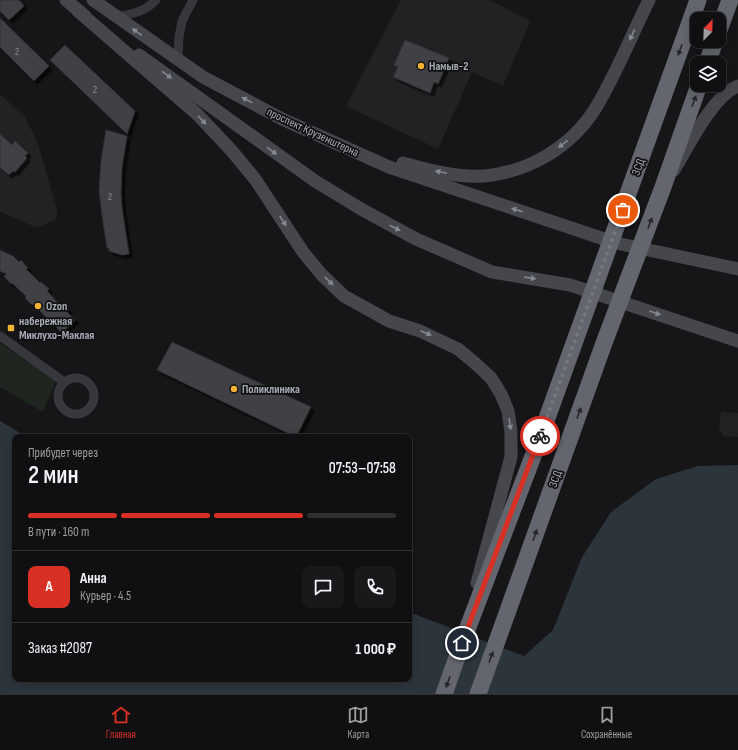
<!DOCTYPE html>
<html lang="ru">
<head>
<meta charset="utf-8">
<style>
	:root { --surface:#101012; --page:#19191b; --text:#f1f3f6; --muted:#9c9d9f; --line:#303032; --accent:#d93025 }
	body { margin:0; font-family:"Sofia Sans Condensed",sans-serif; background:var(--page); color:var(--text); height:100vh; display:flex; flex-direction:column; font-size:15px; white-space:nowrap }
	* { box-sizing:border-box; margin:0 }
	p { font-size:13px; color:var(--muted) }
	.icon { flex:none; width:22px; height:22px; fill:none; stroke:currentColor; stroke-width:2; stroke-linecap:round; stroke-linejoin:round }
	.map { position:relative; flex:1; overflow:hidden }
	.drawer { position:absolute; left:12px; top:434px; width:400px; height:248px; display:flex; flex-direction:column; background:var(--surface); border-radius:8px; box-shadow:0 2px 10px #0003,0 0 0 1px var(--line) }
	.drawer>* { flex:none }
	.needle { width:26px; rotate:23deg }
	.tools { position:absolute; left:690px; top:12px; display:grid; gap:8px }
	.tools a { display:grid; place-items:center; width:36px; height:36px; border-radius:8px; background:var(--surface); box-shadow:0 2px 10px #0003,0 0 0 1px var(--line); font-size:20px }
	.pin { position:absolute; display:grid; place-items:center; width:34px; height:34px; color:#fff; margin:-17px; border:2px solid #fff; border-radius:50%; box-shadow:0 1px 4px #0007 }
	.courier { position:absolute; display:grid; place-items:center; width:40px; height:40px; margin:-20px; border:3px solid #d93025; border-radius:50%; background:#fff; color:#222; box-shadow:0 1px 5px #0007 }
	.head em { font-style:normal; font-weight:600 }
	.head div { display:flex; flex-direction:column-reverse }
	.head { display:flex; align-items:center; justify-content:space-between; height:68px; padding:0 16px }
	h1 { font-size:26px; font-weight:600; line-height:30px }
	.bar { display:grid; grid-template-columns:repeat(4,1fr); gap:6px 4px; align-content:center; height:48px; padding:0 16px }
	.bar i { height:5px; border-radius:3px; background:var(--line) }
	.bar .selected { background:var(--accent) }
	.bar p { grid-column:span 4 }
	.line { display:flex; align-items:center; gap:10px; padding:0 16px; border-top:1px solid var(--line) }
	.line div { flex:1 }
	.round { display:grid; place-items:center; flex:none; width:42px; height:42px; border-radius:8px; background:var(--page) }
	.menu { display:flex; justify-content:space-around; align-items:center; height:56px; border-top:1px solid var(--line); background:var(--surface); font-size:11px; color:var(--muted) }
	.menu a { display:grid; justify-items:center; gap:2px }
	.menu .selected { color:var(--accent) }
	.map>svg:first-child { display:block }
</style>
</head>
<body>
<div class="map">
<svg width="738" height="694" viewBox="0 0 738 694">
	<defs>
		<filter id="shadow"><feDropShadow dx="3.5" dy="3.5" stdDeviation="0" flood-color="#0009"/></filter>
	</defs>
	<rect width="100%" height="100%" fill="#161618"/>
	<g fill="#222225">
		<path d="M401,0h89l40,21 -27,65 -31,-14 -34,77 -92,-43z"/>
		<path d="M0,94l25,23 12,24 20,68v6l-2,5 -12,5 -8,2 -23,-10 -12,-6z"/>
		<path d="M721,412l17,1v24l-14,-1 -5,-7z"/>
	</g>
	<path fill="#1e261f" d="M0,343l56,38 -13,31 -43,-25z"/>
	<path fill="#2c353c" d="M0,421l27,16h-12v242h394v-67l115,44 29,-26 29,-73 29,-45 45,-33 42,-13 40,-1v229h-738z"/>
	<g fill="#404145" stroke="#303034" filter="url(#shadow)">
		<path d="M0,0h19l5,6 -15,14 -9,-9z"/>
		<path d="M0,18l49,48 -15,15 -34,-34z"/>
		<path d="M405,40l44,18 -11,26 -4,-2 -4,11 -37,-16 5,-10 -4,-2z"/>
		<path d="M65,45l70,66 -8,23 -77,-74z"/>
		<path d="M106,130l21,6 -5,31 -1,26 1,15 7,46 -7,1 -13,-4v-3h-2l-5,-33 -3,-24 2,-30z"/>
		<path d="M0,134l12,11 3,-4 13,12 -3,3 2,2 -12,14 -2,-1 -4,4 -9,-8z"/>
		<path d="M0,250l13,6 6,6 2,-2 7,8 -2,1 14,14 1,-1 8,7 -2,2 13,14 2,-2 7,7 -2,2 8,8 -13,13 -8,-8 -2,1 -7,-7 2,-1 -14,-14 -1,1 -7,-7 1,-2 -14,-13 -1,1 -7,-8 3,-2 -7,-3z"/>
		<path d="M172,342l139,65 -15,30 -139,-67z"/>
	</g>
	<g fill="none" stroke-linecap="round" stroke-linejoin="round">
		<g stroke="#37383d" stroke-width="9">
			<path d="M116,17c15,-3 29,-5 40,-17"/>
			<path d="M178,60l1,-23 3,-16 11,-21"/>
			<path d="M0,336l64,46"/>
			<circle cx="76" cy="396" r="18"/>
		</g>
		<g stroke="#45474d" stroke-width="13">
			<path d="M66,0l19,16"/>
			<path d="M93,0l110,77 79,42 107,48 227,76 122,26"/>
			<path d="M78,11l119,103 34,36 24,29 48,73 18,22 23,22 45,25 31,10 38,18 18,15 15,14 10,16 7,17 3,21v25l-34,126"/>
			<path d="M139,55l176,126 46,28 55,30 76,33 78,13 168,56"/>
			<path d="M403,163c26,7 54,15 81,13 45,-4 87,-29 111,-67 21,-34 36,-73 54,-109"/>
			<path d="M674,170c14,-23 39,-75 64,-84"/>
		</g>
		<g stroke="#63666e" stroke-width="17">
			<path d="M719,30l11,-30"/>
			<path d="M707,63l8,-22"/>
		</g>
		<g stroke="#63666e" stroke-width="17">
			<path d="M444,694l18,-51 76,-200 160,-443"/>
			<path d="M478,694l126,-351 59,-156 36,-102"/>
		</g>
	</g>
	<defs><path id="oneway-solid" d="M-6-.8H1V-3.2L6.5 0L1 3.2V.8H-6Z"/></defs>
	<g fill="#858993">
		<use href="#oneway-solid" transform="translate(137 32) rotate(-145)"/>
		<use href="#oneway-solid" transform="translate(632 35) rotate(115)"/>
		<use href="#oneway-solid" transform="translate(167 75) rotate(36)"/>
		<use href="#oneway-solid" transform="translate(247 100) rotate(-152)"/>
		<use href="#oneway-solid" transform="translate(202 120) rotate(46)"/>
		<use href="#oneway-solid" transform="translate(563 144) rotate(142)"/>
		<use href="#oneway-solid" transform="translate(272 151) rotate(36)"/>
		<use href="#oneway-solid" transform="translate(441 172) rotate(-168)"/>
		<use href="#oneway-solid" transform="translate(517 210) rotate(-162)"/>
		<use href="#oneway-solid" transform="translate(283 221) rotate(57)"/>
		<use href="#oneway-solid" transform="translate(395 228) rotate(27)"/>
		<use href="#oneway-solid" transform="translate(530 278) rotate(9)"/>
		<use href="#oneway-solid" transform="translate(329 281) rotate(44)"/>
		<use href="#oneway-solid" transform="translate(655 313) rotate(19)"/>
		<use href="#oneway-solid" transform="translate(426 333) rotate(23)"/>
		<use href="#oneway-solid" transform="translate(510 424) rotate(82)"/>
	</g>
	<g fill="#26262a">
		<use href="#oneway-solid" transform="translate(680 50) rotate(110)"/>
		<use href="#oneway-solid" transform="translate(694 101) rotate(-70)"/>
		<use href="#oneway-solid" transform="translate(650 223) rotate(-70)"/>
		<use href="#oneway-solid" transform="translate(579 413) rotate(-70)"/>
		<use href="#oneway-solid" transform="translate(535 535) rotate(-71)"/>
		<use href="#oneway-solid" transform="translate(491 657) rotate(-70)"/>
		<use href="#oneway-solid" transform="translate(448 682) rotate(109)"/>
	</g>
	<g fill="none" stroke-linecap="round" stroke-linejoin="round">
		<path stroke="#757880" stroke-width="4" stroke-dasharray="0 7.2" d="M540,436l83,-226"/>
		<path stroke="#d93025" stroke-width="5" d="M462,643l78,-207"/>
	</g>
	<g fill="#f2b134" stroke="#111113" stroke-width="1.5">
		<circle cx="421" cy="66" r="4"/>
		<circle cx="38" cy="306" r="4"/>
		<rect x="7" y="324" width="8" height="8" rx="2"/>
		<circle cx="234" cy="389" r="4"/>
	</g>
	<g text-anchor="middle" stroke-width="3.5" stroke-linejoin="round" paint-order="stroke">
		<g font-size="10" fill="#8e929b">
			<text x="17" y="55">2</text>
			<text x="95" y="93">2</text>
			<text x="110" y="200">2</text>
		</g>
		<g font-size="12" font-weight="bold" fill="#a8adb8" stroke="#111113" text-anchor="start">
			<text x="429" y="70">Намыв-2</text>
			<text x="46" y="310">Ozon</text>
			<text x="19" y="325">набережная<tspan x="19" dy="14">Миклухо-Маклая</tspan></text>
			<text x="242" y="393">Поликлиника</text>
		</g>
		<g font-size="12" fill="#a8adb8" stroke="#111113">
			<text transform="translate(313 132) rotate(25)" y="4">проспект Крузенштерна</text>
			<text transform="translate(638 167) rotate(-70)" y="4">ЗСД</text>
			<text transform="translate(555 479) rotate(-71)" y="4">ЗСД</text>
		</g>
	</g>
</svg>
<div class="tools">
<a><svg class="needle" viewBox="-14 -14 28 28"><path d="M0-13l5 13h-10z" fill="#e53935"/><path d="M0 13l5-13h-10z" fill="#9c9d9f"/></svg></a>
<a><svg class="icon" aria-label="layers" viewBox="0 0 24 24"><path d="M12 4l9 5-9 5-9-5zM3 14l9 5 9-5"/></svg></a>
</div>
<div class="pin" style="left:623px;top:210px;background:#ea580c"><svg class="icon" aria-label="bag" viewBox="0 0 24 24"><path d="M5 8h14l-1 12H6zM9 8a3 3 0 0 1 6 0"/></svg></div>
<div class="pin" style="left:462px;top:643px;background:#1f2937"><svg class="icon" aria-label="home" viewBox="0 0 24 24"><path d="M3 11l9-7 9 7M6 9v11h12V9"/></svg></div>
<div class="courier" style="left:540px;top:436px"><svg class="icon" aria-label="bike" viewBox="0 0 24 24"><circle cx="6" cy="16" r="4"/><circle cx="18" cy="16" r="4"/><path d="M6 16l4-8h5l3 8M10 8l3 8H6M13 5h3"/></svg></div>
<section class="drawer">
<div class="head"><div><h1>2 мин</h1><p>Прибудет через</p></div><em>07:53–07:58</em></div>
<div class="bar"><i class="selected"></i><i class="selected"></i><i class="selected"></i><i></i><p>В пути · 160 m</p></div>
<div class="line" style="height:72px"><b class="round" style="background:var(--accent);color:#fff">А</b><div><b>Анна</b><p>Курьер · 4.5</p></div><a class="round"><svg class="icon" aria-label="chat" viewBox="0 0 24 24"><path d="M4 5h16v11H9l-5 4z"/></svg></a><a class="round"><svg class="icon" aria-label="phone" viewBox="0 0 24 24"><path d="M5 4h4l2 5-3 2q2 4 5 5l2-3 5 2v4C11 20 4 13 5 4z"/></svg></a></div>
<div class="line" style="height:52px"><div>Заказ #2087</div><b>1 000 ₽</b></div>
</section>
</div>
<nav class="menu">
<a class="selected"><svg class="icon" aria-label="home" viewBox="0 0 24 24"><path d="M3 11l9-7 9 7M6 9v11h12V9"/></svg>Главная</a>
<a><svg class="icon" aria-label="map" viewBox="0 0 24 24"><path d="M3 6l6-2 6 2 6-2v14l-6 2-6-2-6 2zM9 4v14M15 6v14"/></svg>Карта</a>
<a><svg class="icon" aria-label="saved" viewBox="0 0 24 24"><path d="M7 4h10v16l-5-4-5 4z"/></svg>Сохранённые</a>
</nav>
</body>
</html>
